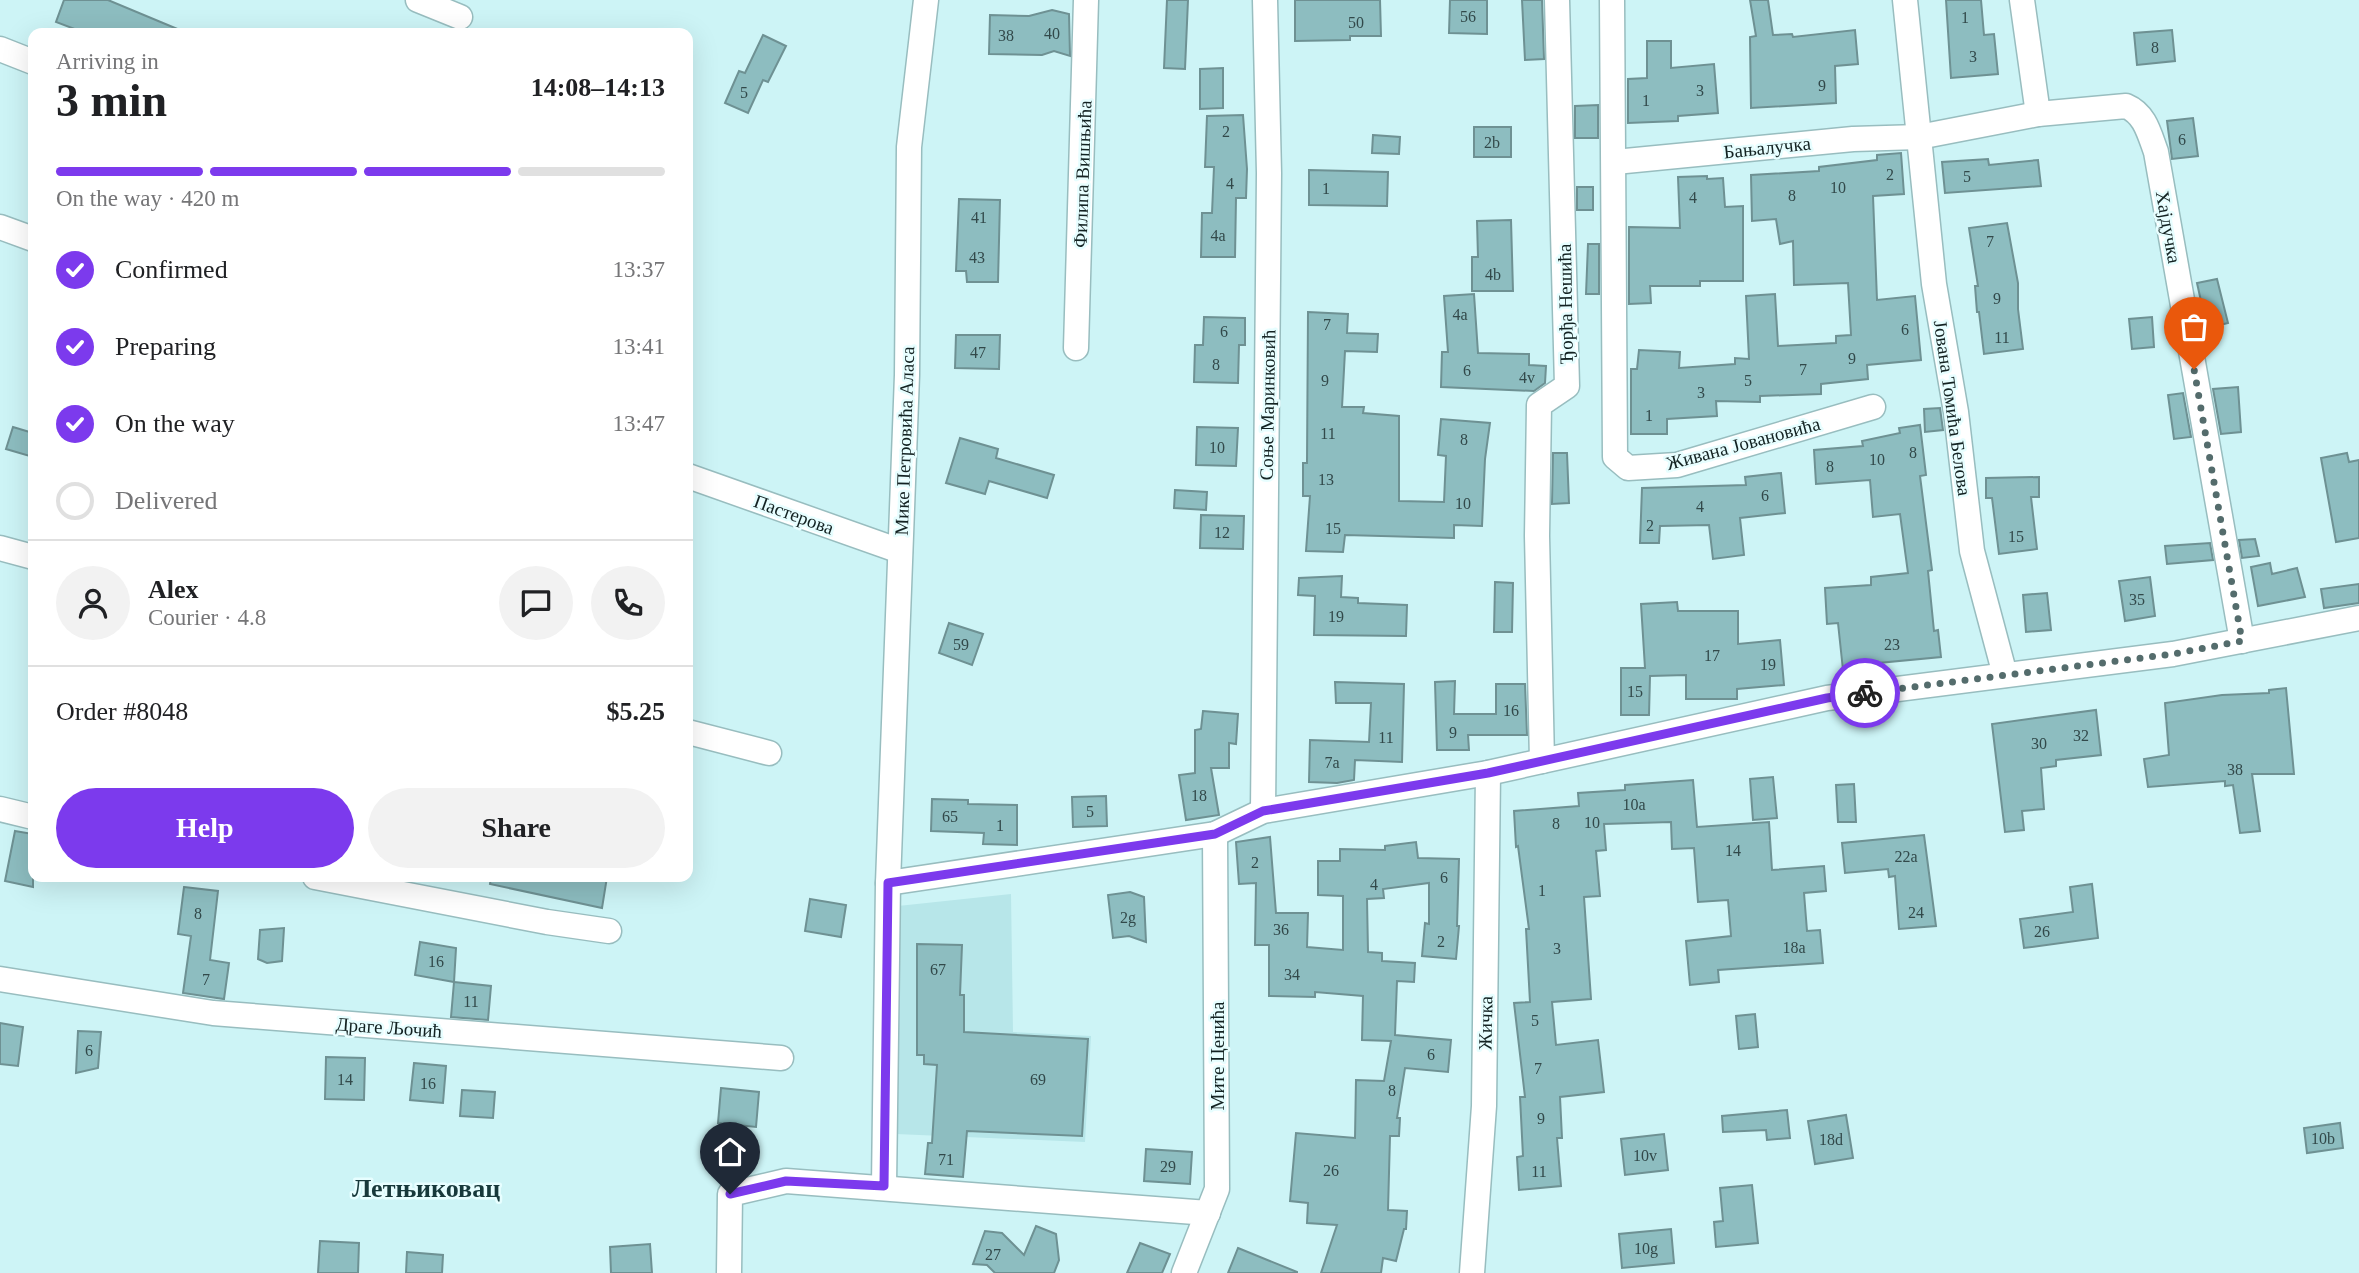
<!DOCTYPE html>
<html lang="en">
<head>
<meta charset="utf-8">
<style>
	:root { --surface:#fff; --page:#f2f2f2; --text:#202124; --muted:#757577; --line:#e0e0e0; --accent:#7c3aed }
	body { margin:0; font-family:"Times New Roman",serif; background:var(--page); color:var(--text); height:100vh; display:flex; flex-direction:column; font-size:26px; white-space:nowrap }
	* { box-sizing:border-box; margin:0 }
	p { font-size:23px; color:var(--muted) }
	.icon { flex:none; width:38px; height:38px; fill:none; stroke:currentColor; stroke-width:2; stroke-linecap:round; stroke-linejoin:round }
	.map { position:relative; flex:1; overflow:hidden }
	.side { position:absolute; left:28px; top:28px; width:665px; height:854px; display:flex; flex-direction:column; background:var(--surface); border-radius:14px; box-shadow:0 7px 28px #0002 }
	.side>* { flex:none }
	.pin { position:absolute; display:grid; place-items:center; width:60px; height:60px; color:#fff; margin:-72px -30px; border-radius:50% 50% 50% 0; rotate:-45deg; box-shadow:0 0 7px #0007 }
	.pin .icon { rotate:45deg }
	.courier { position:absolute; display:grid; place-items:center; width:70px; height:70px; margin:-35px; border:5px solid #7c3aed; border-radius:50%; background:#fff; color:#222; box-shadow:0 2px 9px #0007 }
	.head em { font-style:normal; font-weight:600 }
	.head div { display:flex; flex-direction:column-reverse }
	.head { display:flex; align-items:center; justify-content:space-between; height:119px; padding:0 28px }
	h1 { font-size:46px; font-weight:600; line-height:52px }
	.bar { display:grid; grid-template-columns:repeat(4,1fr); gap:10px 7px; align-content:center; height:84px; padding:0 28px }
	.bar i { height:9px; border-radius:5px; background:var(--line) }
	.bar .selected { background:var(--accent) }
	.bar p { grid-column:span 4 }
	.line { display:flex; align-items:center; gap:18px; padding:0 28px; border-top:2px solid var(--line) }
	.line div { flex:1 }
	.round { display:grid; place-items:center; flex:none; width:74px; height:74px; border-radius:37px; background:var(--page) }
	ol { padding:0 28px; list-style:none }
	li { display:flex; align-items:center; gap:21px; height:77px }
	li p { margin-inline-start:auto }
	li .icon { padding:7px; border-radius:50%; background:var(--accent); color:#fff; stroke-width:4 }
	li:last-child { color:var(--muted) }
	li i { width:38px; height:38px; border:4px solid var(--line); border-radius:50% }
	.button { display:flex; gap:14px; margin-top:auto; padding:14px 28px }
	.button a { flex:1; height:80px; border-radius:42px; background:var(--accent); color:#fff; font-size:28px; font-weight:600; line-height:80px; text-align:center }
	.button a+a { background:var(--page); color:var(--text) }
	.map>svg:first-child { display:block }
</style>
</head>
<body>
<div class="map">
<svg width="2359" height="1273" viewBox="0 0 2359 1273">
	<rect width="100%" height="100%" fill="#cdf4f6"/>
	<path fill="#b7e6e9" d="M1011,894l2,138 78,4 -6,106 -189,-8 2,-228z"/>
	<g fill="#8dbdc0" stroke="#6e9193" stroke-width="2">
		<path d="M64,0h44l79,33h-102l-29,-11z"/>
		<path d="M1167,0h21l-3,69 -21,-1z"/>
		<path d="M1295,0h85l1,36h-31v4l-55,1z"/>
		<path d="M1450,0h37v34l-38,-1z"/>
		<path d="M1522,0h20l2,59 -19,1z"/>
		<path d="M1750,0h18l5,35 19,-1 1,3 62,-7 3,34 -23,2 1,37 -85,5 -1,-71 6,-1z"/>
		<path d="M1946,0h35l3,35 10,-1 4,40 -47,4z"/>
		<path d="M1052,10l17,4 1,42 -16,-5 -12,4 -53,-1 1,-39 39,1z"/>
		<path d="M2172,30l3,31 -38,4 -3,-32z"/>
		<path d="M763,35l23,11 -18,36 -5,-2 -15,33 -23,-10 14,-32 6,2z"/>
		<path d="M1647,41h24v27l43,-4 4,49 -40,3v5l-50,2v-44l19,-1z"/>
		<path d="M1223,68v40l-23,1v-40z"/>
		<path d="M1598,105v33h-23v-32z"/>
		<path d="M1243,115l4,54 -1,29h-10l-1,59h-34l1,-44h10l2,-46h-9l2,-51z"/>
		<path d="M2193,118l5,38 -26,3 -5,-38z"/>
		<rect x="1474" y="127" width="37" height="30"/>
		<path d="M1373,135l27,2 -1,17 -27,-1z"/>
		<path d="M1901,153l3,41 -31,2 4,104 38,-4 6,64 -54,5 1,14 -47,5v10l-61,2v6l-44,-1 1,15 -50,3v15h-36v-65h6l2,-19 41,2 -1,16 56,-4v-6l14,1 -3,-63 29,-2 3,52 58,-3v-7l15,-1 -3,-52 -54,2 -1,-44 -13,3 -4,-25 -24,2 -1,-46 68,-4v-4l58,-7v-5z"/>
		<path d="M1988,159l1,6 49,-5 3,26 -96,7 -3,-31z"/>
		<path d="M1309,170l79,2 -1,34 -78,-1z"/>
		<path d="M1707,176v3l16,-1 2,29 18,-1v75h-43v5h-50l1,17 -22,1v-77l51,1 -2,-51z"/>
		<rect x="1577" y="187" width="16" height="23"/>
		<path d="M959,199l41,1 -2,82h-31l-1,-11h-10z"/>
		<path d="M1511,220l2,71h-41v-34h6l-1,-36z"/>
		<path d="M2007,223l11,60v26l5,40 -39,5 -5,-42h-2l-2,-26h3l-9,-58z"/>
		<path d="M1588,244h11v50h-13z"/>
		<path d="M2217,279l11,44 -21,5 -10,-45z"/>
		<path d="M1474,294l4,59 51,1v11l17,1 -1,17 -11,8 -93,-4 1,-35h6l-4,-56z"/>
		<path d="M1308,312l40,2 -1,19 31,1 -1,18 -32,-1 -3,56h22l-1,6 36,3v85l45,1 2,-46 -8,-1 3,-36 49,4 -5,36 -3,67 -28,-1v13l-109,-3 -2,17 -37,-1 4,-55h-7v-33h4z"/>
		<path d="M1204,317l41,1v27h-6l-1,38 -44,-1 1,-37h8z"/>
		<path d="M2152,317l2,30 -22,2 -3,-30z"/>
		<path d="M956,335h44l-1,34 -44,-1z"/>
		<path d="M2238,387l3,45 -20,2 -8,-45z"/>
		<path d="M2183,393l8,44 -17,2 -6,-44z"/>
		<path d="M1940,408l3,22 -18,2 -1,-23z"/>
		<path d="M1920,425l6,50 -6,1 12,94 -4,1 6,60 4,-1 3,27 -73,7 1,3 -26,3 -5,-47 -11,1 -2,-36 46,-3v-8l37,-4 -8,-59 -27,3 -3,-37 -54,4 -2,-34 49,-4 -1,-5 38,-8 -1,-5z"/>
		<path d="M13,427l20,6v24l-27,-8z"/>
		<path d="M1197,427l41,1 -2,38 -40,-1z"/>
		<path d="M960,438l38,11 -2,9 58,17 -7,23 -58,-17 -4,13 -39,-11z"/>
		<path d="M1553,453h14l2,50 -17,1z"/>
		<path d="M2347,453l2,9 10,-2v78l-23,4 -15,-84z"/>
		<path d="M1781,473l4,40 -45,5 4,37 -31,4 -4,-34 -49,1 -1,17h-19l2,-55 104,-3 -1,-8z"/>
		<path d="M2039,477v20h-8l6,52 -38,5 -7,-56h-6v-20z"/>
		<path d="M1175,490l32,2 -1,18 -32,-2z"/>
		<path d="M1201,515l43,1 -1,33 -43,-1z"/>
		<path d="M2255,539l4,17 -17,2 -3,-18z"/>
		<path d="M2210,543l3,17 -46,4 -2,-18z"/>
		<path d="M2270,563l2,11 25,-6 8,29 -47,9 -7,-39z"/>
		<path d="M1342,576l-1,21 17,1v5l49,2 -1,31 -92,-1 1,-39 -17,-1 1,-17z"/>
		<path d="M2150,577l5,39 -30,5 -6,-40z"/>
		<path d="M1495,582l18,1 -1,49h-18z"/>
		<path d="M2359,584v19l-35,5 -3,-19z"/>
		<path d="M2047,593l4,37 -25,2 -3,-37z"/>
		<path d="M1677,602l1,9h60v33l42,-4 4,45 -47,4v10h-51v-24l-36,1 -1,39h-28v-47h24l-4,-64z"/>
		<path d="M949,623l34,11 -11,31 -33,-12z"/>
		<path d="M1455,681l-1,33h42v-30h29l2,51h-59l1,15h-32l-2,-68z"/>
		<path d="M1335,682l69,2 -2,78 -47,-2 -1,20 -17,3 -28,-1 1,-42 59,2 2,-39h-35z"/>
		<path d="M2286,688l8,86h-42l8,57 -20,2 -7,-48 -8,1v-5l-77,6 -4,-28 25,-4 -4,-52 57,-8 47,-2v-3z"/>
		<path d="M2096,710l5,45 -45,5v6l-15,2 3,41 -22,2 2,19 -19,2 -13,-108z"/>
		<path d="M1203,711l35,3 -2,30 -7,-1v25h-18l8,47 -33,5 -7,-45 16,-2v-43l6,-1z"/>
		<path d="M1773,777l4,41 -24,2 -3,-41z"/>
		<path d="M1693,780l4,47 72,-5 3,48 52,-4 2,25 -22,2 3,38 13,-1 3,33 -105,7 1,12 -29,3 -4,-44 45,-5 -3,-36 -30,2 -4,-54 -22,1 -1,-27 -67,2 2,26 -10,1 4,45 -16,1 7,102 -39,3 4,43 42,-5 6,52 -44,5 2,41h-5l4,48 -42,4 -2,-33 6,-1 -3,-59h5l-11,-94 16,-1 -4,-73h3l-11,-83 -2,1 -2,-36 65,-5 -1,-13 47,-3v-5z"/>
		<path d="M1854,784l2,38h-18l-2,-37z"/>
		<path d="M1106,796l1,30 -34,1 -1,-30z"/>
		<path d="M932,799l36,1v4l49,1v40l-34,-1 1,-11 -53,-2z"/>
		<path d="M15,831l18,3v53l-28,-6z"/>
		<path d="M1924,835l12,91 -37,3 -4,-53 -6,1 -1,-8 -43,4 -3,-30z"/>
		<path d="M1270,837l6,76h32l-1,34 36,3v-54l-25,-1v-34h22v-12l45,1v-4l31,-4 2,16 41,1 -2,67h2l-3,33 -34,-3 3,-33 4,1v-41l-46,6 1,9 -17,1 1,53 14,1v8l33,2 -1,19 -17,-1 -2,54 56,5 -3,32 -43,-4 -8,50h3l-1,18h-9l-2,74 19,1 -1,18h-2l-8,32 -13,-3 -2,15h-60l16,-48 -30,-2 1,-20 -18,-2 6,-68 59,5 1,-58 28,1 7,-40 -29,-1 1,-44 -48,-4v5l-46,-1v-51h-14l1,-62 -17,1 -3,-42z"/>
		<path d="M491,877h116l-5,31 -112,-24z"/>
		<path d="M2092,884l6,54 -74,10 -4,-29 53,-7 -3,-25z"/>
		<path d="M184,887l34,4 -8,69 19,3 -5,36 -41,-6 8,-57 -13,-2z"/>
		<path d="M1130,892l14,5 2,45 -17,-6 -16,2 -5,-43z"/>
		<path d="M810,899l36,6 -5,32 -36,-6z"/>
		<path d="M284,928l-2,33 -15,2 -9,-4 2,-29z"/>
		<path d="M420,942l36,6 -2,34 -39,-7z"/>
		<path d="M917,944l45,1 -2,50h4v37l124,7 -6,97 -115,-5 -4,46 -38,-3 3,-31h4l5,-78 -13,-1v-9h-7z"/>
		<path d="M454,982l37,4 -3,34 -37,-3z"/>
		<path d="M1755,1014l3,33 -19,2 -3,-33z"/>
		<path d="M0,1023l23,4 -5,39 -18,-2z"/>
		<path d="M78,1031l23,1 -3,36 -22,5z"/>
		<path d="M326,1057l39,1 -1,42 -39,-1z"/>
		<path d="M414,1063l32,3 -3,37 -33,-3z"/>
		<path d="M721,1088l38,4 -3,35 -38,-4z"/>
		<path d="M462,1090l33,2 -2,26 -33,-2z"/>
		<path d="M1787,1110l3,28 -23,2 -1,-10 -43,2 -1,-16z"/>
		<path d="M1846,1115l7,43 -38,6 -7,-43z"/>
		<path d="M2340,1123l3,25 -36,5 -3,-25z"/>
		<path d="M1664,1134l4,36 -43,5 -4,-36z"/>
		<path d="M1146,1149l46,3 -2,32 -46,-3z"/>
		<path d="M1752,1185l6,58 -42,4 -2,-25 9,-1 -3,-33z"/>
		<path d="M1036,1226l20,8 3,26 -5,13h-59l-8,-8 -14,-1 12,-33 17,2 22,22z"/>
		<path d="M1671,1229l3,34 -52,5 -3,-34z"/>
		<path d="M320,1241l39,2 -1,30h-40z"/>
		<path d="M1140,1243l30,11 -8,19h-35z"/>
		<path d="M650,1244l2,29h-41l-1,-26z"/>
		<path d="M1238,1248l59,24v1h-69z"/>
		<path d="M407,1252l36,3 -1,18h-36z"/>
	</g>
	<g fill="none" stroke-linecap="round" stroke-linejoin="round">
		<g stroke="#98bdbf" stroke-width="27">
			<g id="minor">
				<path d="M418,0l42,17"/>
				<path d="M1612,0l3,457 13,11 49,-3 196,-58"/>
				<path d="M1905,0l29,284 22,128 16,139 33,124"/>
				<path d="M2022,0l16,114"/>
				<path d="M0,49l33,13"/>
				<path d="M1615,162l238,-23 66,-2 119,-23 88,-8c19,8 23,27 30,46l86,489"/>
				<path d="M0,227l33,12"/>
				<path d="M1076,348l10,-348"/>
				<path d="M688,476l212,75"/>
				<path d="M0,548l33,9"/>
				<path d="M688,732l81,21"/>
				<path d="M1542,761l-5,-225 2,-131 28,-19 -10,-386"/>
				<path d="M0,809l33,8"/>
				<path d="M1263,811l6,-638 -4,-173"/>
				<path d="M315,877l232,45 62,9"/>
				<path d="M888,883l327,-49 48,-23 225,-38 339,-75 346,-44 186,-36"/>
				<path d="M0,979l213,34 568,45"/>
				<path d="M884,1186l4,-303 19,-508 2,-228 17,-147"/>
				<path d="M729,1273l1,-79 56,-13 422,32"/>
				<path d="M1184,1273l33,-84 -2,-355"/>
				<path d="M1472,1273l12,-167 4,-333"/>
			</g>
		</g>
		<use href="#minor" stroke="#fff" stroke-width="24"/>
	</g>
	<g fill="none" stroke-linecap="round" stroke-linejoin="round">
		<path stroke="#546c6c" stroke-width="7" stroke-dasharray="0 12.6" d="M1865,693l308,-39 69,-13 -48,-272"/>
		<path stroke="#7c3aed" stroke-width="9" d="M730,1194l56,-13 98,5 4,-303 327,-49 48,-23 225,-38 339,-75 38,-5"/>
	</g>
	<g text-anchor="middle" stroke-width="5" stroke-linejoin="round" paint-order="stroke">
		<g font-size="16" fill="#32494a">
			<text x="1468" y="22">56</text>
			<text x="1965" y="23">1</text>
			<text x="1356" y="28">50</text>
			<text x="1052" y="39">40</text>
			<text x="1006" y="41">38</text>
			<text x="2155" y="53">8</text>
			<text x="1973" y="62">3</text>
			<text x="1822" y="91">9</text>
			<text x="1700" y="96">3</text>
			<text x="744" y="98">5</text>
			<text x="1646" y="106">1</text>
			<text x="1226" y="137">2</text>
			<text x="2182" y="145">6</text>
			<text x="1492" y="148">2b</text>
			<text x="1890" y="180">2</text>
			<text x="1967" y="182">5</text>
			<text x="1230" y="189">4</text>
			<text x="1838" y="193">10</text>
			<text x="1326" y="194">1</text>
			<text x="1792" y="201">8</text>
			<text x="1693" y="203">4</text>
			<text x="979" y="223">41</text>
			<text x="1218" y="241">4a</text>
			<text x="1990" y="247">7</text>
			<text x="977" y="263">43</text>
			<text x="1493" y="280">4b</text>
			<text x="1997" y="304">9</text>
			<text x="1460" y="320">4a</text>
			<text x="1327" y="330">7</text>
			<text x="1905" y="335">6</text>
			<text x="1224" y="337">6</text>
			<text x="2002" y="343">11</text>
			<text x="978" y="358">47</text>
			<text x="1852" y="364">9</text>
			<text x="1216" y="370">8</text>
			<text x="1803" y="375">7</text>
			<text x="1467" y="376">6</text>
			<text x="1527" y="383">4v</text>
			<text x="1325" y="386">9</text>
			<text x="1748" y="386">5</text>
			<text x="1701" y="398">3</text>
			<text x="1649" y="421">1</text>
			<text x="1328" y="439">11</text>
			<text x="1464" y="445">8</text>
			<text x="1217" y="453">10</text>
			<text x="1913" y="458">8</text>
			<text x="1877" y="465">10</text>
			<text x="1830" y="472">8</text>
			<text x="1326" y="485">13</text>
			<text x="1765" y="501">6</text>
			<text x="1463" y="509">10</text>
			<text x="1700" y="512">4</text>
			<text x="1650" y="531">2</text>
			<text x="1333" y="534">15</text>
			<text x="1222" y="538">12</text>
			<text x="2016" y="542">15</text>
			<text x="2137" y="605">35</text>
			<text x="1336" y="622">19</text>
			<text x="961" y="650">59</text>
			<text x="1892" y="650">23</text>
			<text x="1712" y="661">17</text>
			<text x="1768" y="670">19</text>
			<text x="1635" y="697">15</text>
			<text x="1511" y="716">16</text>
			<text x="1453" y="738">9</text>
			<text x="2081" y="741">32</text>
			<text x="1386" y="743">11</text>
			<text x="2039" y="749">30</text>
			<text x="1332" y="768">7a</text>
			<text x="2235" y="775">38</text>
			<text x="1199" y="801">18</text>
			<text x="1634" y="810">10a</text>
			<text x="1090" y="817">5</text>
			<text x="950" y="822">65</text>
			<text x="1592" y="828">10</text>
			<text x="1556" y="829">8</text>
			<text x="1000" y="831">1</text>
			<text x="1733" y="856">14</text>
			<text x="1906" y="862">22a</text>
			<text x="1255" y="868">2</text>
			<text x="1444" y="883">6</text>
			<text x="1374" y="890">4</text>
			<text x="1542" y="896">1</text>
			<text x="1916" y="918">24</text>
			<text x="198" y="919">8</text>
			<text x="1128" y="923">2g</text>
			<text x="1281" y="935">36</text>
			<text x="2042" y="937">26</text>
			<text x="1441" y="947">2</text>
			<text x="1794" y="953">18a</text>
			<text x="1557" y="954">3</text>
			<text x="436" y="967">16</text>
			<text x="938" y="975">67</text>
			<text x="1292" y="980">34</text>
			<text x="206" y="985">7</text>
			<text x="471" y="1007">11</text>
			<text x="1535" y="1026">5</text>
			<text x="89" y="1056">6</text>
			<text x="1431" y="1060">6</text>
			<text x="1538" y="1074">7</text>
			<text x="345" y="1085">14</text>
			<text x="1038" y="1085">69</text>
			<text x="428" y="1089">16</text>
			<text x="1392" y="1096">8</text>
			<text x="1541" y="1124">9</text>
			<text x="2323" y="1144">10b</text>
			<text x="1831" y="1145">18d</text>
			<text x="1645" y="1161">10v</text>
			<text x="946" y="1165">71</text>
			<text x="1168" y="1172">29</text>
			<text x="1331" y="1176">26</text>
			<text x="1539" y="1177">11</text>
			<text x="1646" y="1254">10g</text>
			<text x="993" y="1260">27</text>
		</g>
		<g font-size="19" fill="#132222" stroke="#e7feff">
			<text transform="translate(1767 147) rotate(-6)" y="7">Бањалучка</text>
			<text transform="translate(1082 174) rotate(-88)" y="7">Филипа Вишњића</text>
			<text transform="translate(2169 227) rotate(80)" y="7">Хајдучка</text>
			<text transform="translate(1565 304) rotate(-91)" y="7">Ђорђа Нешића</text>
			<text transform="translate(1267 405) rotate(-89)" y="7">Соње Маринковић</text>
			<text transform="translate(1953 408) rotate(82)" y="7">Јована Томића Белова</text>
			<text transform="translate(904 441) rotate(-88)" y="7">Мике Петровића Аласа</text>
			<text transform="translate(1743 443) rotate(-15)" y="7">Живана Јовановића</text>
			<text transform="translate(794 514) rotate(20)" y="7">Пастерова</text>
			<text transform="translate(1485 1023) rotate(-89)" y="7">Жичка</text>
			<text transform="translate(389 1027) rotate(4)" y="7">Драге Љочић</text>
			<text transform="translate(1217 1056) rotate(-90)" y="7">Мите Ценића</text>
		</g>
		<g font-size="26" font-weight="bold" fill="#17393b" stroke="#e7feff">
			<text x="426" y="1197">Летњиковац</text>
		</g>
	</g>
</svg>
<div class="pin" style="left:2194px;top:369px;background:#ea580c"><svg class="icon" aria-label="bag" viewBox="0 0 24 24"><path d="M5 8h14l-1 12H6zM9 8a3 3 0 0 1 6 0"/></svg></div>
<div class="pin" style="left:730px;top:1194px;background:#1f2937"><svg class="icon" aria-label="home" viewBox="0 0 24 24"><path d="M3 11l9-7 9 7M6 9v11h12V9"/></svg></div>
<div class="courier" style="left:1865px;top:693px"><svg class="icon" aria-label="bike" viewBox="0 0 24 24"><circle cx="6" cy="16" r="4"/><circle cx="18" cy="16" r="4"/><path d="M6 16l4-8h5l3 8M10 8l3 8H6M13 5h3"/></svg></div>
<section class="side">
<div class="head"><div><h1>3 min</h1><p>Arriving in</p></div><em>14:08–14:13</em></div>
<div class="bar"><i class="selected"></i><i class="selected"></i><i class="selected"></i><i></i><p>On the way · 420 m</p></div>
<ol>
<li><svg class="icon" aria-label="check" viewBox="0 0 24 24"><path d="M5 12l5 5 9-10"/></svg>Confirmed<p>13:37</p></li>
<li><svg class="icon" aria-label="check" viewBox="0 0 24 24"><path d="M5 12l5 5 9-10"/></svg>Preparing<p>13:41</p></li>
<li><svg class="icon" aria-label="check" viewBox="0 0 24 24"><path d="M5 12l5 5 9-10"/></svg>On the way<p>13:47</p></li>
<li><i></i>Delivered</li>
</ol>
<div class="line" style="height:126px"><a class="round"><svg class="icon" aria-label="person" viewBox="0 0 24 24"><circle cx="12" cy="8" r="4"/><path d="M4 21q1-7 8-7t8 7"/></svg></a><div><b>Alex</b><p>Courier · 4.8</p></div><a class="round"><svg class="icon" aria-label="chat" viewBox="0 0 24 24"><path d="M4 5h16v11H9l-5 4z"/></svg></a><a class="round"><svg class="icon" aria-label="phone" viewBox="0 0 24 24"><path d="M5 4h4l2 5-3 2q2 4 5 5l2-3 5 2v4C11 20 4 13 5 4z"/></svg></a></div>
<div class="line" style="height:91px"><div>Order #8048</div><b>$5.25</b></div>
<div class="button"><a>Help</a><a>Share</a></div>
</section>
</div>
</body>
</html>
